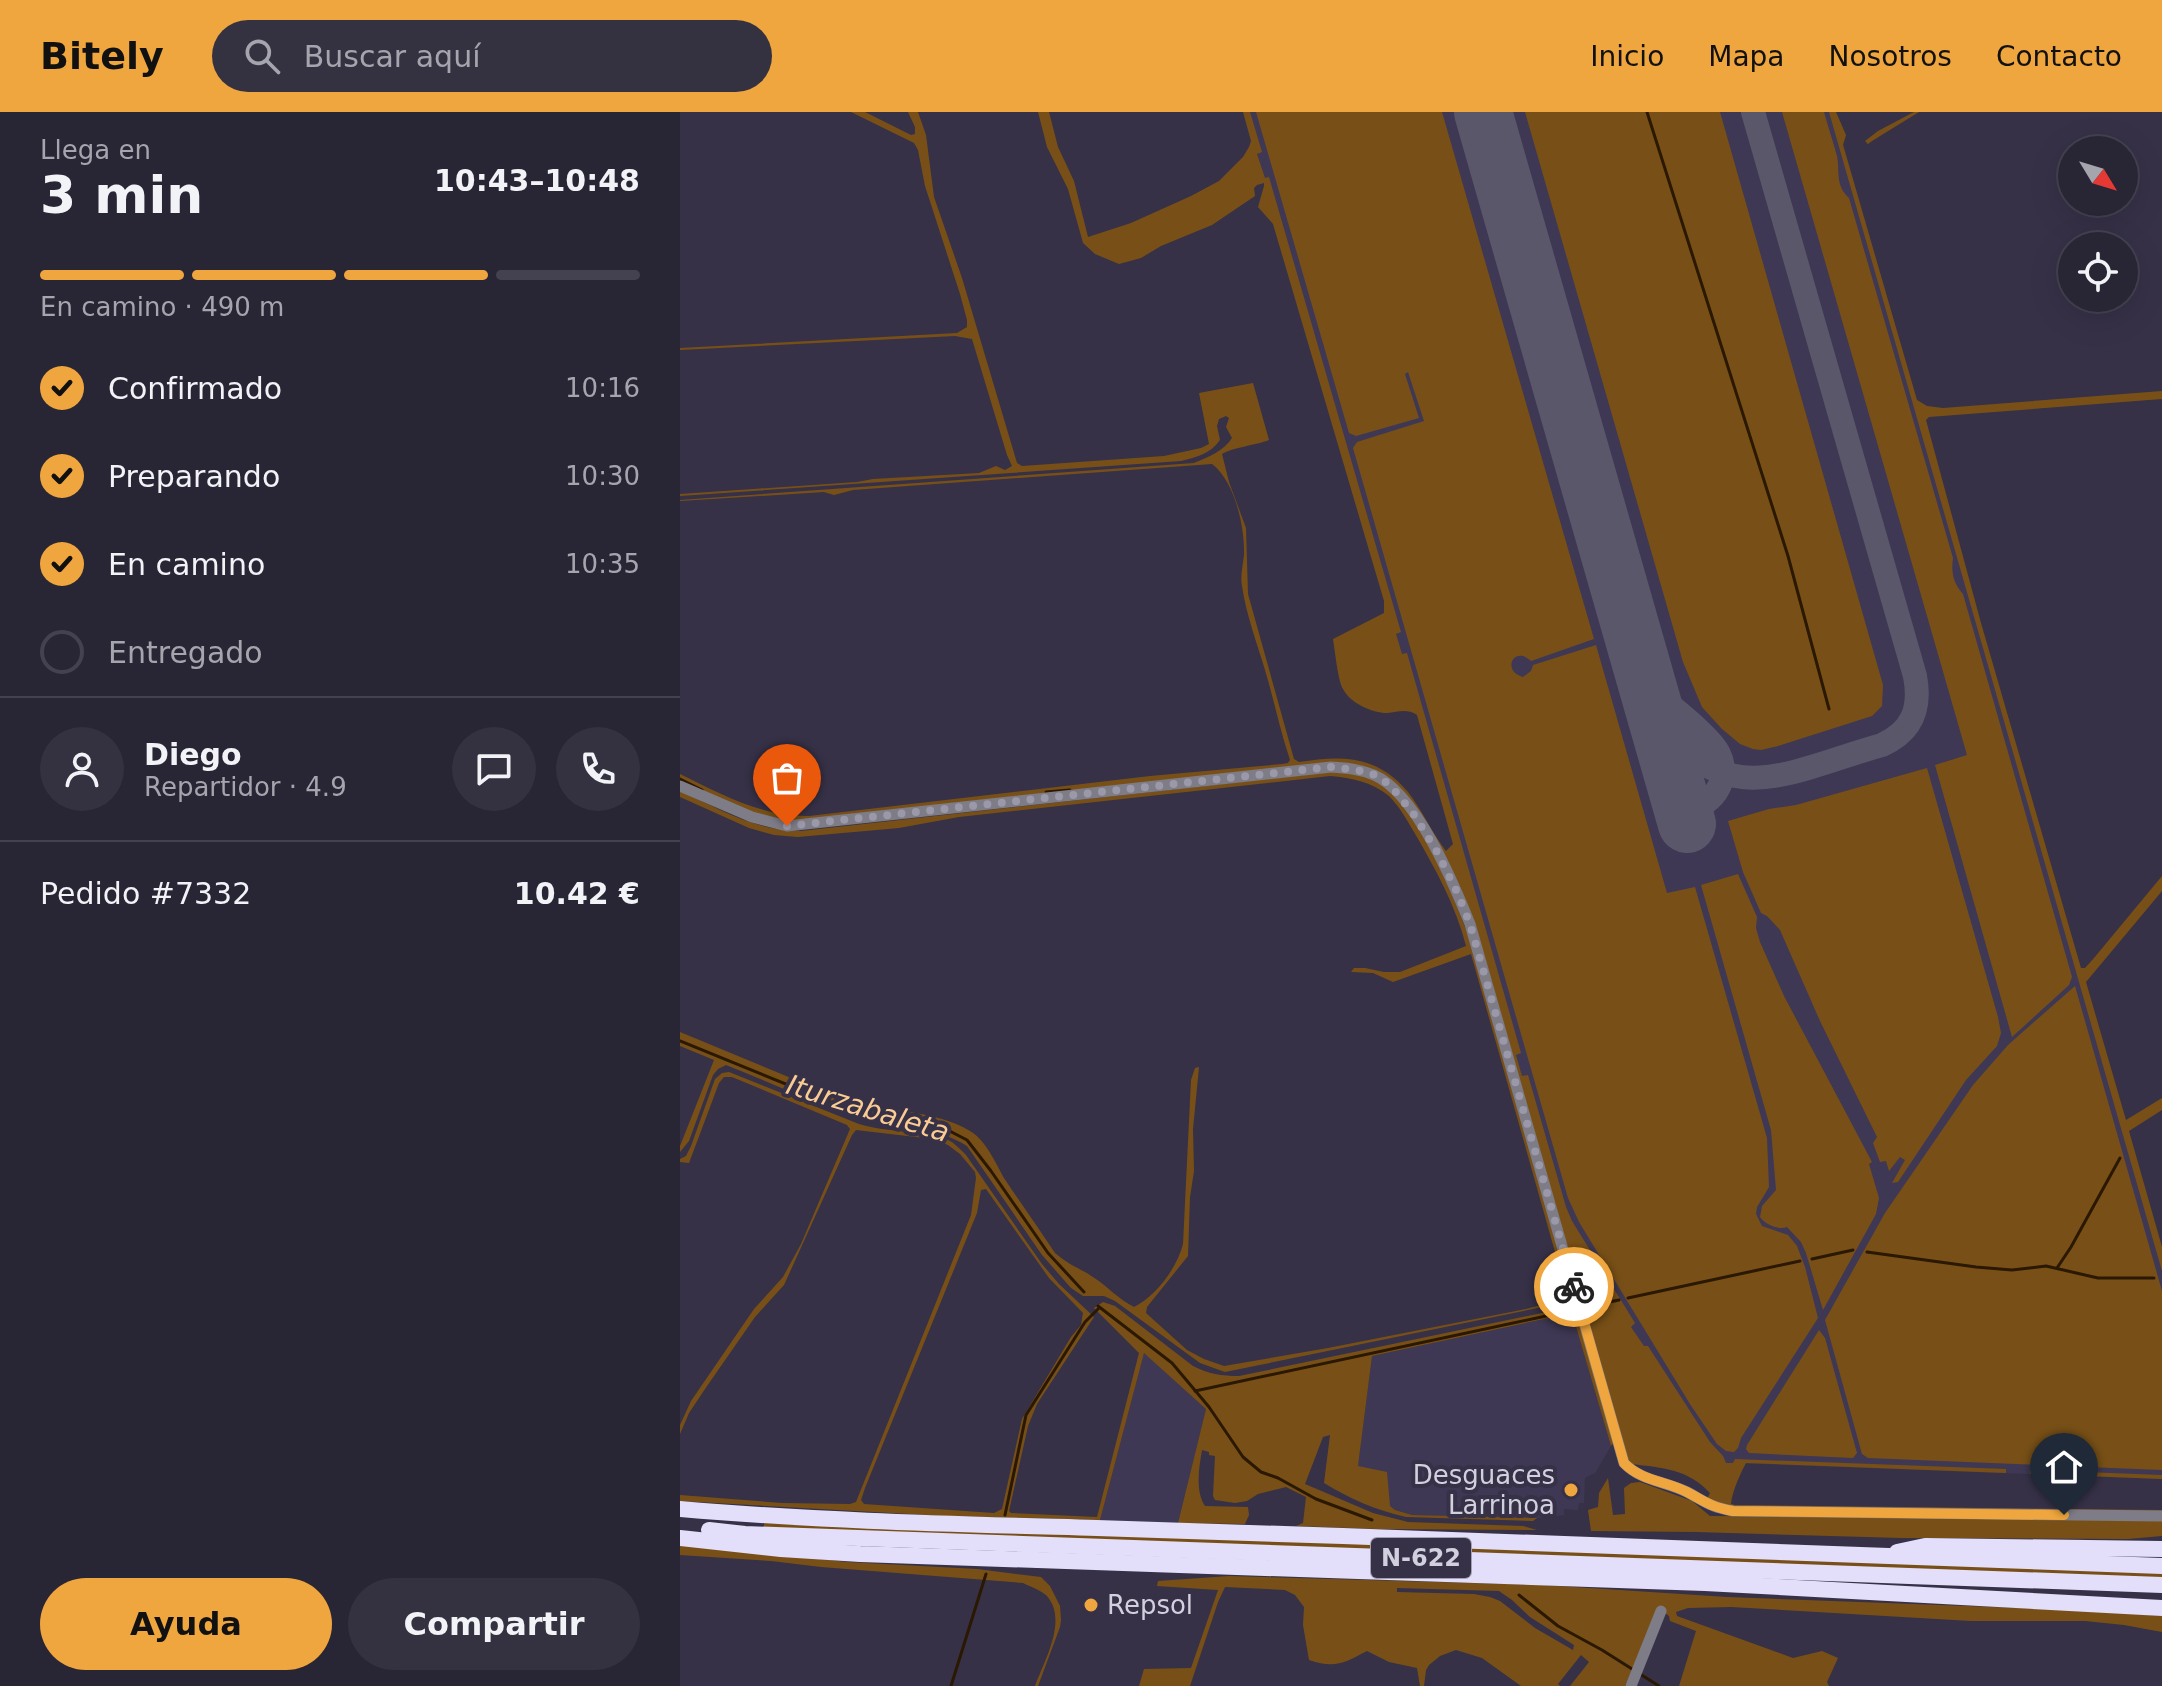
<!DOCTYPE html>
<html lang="es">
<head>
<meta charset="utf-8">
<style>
	:root { --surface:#282535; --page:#343141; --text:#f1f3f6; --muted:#a5a5ad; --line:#444250; --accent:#f0a63e }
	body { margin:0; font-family:"DejaVu Sans",sans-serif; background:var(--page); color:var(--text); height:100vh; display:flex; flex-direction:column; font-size:30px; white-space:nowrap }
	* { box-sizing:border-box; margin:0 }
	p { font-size:26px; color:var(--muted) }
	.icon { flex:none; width:44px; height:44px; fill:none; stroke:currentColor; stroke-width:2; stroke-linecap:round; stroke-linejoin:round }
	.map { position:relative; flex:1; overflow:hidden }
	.panel { display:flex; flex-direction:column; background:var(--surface); width:680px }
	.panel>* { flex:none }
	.needle { width:52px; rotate:128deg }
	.buttons { position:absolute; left:1378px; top:24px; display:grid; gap:16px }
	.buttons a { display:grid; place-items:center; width:80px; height:80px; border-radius:50%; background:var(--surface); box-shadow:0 8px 32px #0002,0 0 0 2px var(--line); font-size:40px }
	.pin { position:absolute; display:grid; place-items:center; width:68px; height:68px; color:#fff; margin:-82px -34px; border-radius:50% 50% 50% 0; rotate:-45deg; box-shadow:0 0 8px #0007 }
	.pin .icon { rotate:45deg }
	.courier { position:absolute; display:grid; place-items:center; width:80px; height:80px; margin:-40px; border:6px solid #f0a63e; border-radius:50%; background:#fff; color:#222; box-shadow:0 2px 10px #0007 }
	.summary em { font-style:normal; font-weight:700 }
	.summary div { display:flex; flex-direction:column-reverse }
	.summary { display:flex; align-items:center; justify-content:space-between; height:136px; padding:0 40px }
	h1 { font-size:52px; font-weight:700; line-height:60px }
	.bar { display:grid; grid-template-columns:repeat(4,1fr); gap:12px 8px; align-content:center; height:96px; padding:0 40px }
	.bar i { height:10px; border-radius:6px; background:var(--line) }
	.bar .active { background:var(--accent) }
	.bar p { grid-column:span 4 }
	.line { display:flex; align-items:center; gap:20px; padding:0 40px; border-top:2px solid var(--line) }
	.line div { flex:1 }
	.round { display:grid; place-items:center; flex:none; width:84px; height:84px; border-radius:42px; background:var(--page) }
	ol { padding:0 40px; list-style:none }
	li { display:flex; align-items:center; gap:24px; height:88px }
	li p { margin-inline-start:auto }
	li .icon { padding:8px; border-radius:50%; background:var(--accent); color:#111; stroke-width:4 }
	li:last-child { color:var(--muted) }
	li i { width:44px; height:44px; border:4px solid var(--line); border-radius:50% }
	.cta { display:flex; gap:16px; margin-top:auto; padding:16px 40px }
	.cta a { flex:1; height:92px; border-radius:48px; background:var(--accent); color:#111; font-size:32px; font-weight:700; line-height:92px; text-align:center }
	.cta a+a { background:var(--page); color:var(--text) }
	header { display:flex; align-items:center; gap:48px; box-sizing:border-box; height:112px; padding:0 40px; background:var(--accent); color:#111 }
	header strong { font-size:38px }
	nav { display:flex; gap:44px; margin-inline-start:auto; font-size:28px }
	.search { width:560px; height:72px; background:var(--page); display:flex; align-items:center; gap:20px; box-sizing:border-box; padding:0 28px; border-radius:44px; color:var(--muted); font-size:30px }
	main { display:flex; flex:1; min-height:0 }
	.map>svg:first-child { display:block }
</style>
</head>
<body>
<header>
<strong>Bitely</strong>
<div class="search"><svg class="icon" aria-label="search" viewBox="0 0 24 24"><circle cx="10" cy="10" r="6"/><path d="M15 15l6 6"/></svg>Buscar aquí</div>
<nav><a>Inicio</a><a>Mapa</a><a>Nosotros</a><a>Contacto</a></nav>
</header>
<main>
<section class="panel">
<div class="summary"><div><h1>3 min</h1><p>Llega en</p></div><em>10:43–10:48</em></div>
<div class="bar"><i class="active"></i><i class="active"></i><i class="active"></i><i></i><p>En camino · 490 m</p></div>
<ol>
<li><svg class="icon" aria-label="check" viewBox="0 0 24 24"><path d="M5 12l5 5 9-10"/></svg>Confirmado<p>10:16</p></li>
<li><svg class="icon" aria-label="check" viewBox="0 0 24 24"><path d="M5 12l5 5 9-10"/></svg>Preparando<p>10:30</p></li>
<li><svg class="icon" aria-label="check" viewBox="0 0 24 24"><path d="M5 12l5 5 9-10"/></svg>En camino<p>10:35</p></li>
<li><i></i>Entregado</li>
</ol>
<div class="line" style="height:144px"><a class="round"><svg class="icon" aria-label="person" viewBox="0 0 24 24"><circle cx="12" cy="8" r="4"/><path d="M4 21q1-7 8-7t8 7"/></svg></a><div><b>Diego</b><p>Repartidor · 4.9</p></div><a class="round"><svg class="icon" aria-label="chat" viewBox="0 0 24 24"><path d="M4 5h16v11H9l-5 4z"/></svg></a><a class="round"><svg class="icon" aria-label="phone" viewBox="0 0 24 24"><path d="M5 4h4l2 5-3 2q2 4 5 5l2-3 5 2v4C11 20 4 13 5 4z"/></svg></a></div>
<div class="line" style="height:104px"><div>Pedido #7332</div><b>10.42 €</b></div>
<div class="cta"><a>Ayuda</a><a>Compartir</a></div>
</section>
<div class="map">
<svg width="1482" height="1574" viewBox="0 0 1482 1574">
	<rect width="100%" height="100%" fill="#363147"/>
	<g fill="#3e3854">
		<path d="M565,0h589l328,1144v223l-432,-16 -99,-6z"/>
		<path d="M892,1201l39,133 -16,27 -10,5 -1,25h-5l-1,7 -14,-1v6l-33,4 -119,-4 -17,-5 -5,-4 -32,-40 14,-110z"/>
		<path d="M464,1240l62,57 -28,114 -78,-3z"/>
	</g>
	<g fill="#785017" fill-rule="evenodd">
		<path d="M171,0h14l46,23 4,-1v-7l-7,-15h10l8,23 8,62 28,81 55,185 5,3 142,-10 37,-8 8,-4 -10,-51 54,-10 16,57c-13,5 -38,8 -47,14l7,28 17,46 2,66 46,165 5,3c43,-7 78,-7 109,30 14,18 24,41 38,59l7,-7 -36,-129c-10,-7 -19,-3 -30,-2 -15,0 -37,-10 -44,-24 -5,-8 -8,-38 -10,-50l51,-26v-12l-111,-377 -15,-17 6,-21v-3l-7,2 -3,3 1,8 -43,29 -51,21 -20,12 -22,6 -24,-10 -12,-11 -15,-54 -21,-42 -9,-35h11l9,35 16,34 14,56 43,-14 60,-27 28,-15 24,-24 6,-10 2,-6 -8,-29h7l12,40 -5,2 8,24 4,-1 132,455 -5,2 6,20 5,-1 114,400 -5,2 6,21 6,-1 38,132 6,14 63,102 -4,4 13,19h4l62,96 13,14 3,7h7l2,-4 271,10v4l-260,-10c-6,11 -14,29 -15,41l4,1 427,5v3l-428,-6 -27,-8 3,-6c-22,-24 -47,-25 -78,-29l-4,-5 -142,-495 -58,-136 -63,-62 -567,57 -40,-7 -78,-34v-8c41,20 82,43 129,42l341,-40 132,-12 6,-1 2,-3c-10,-30 -16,-60 -25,-90 -8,-27 -19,-56 -23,-84 -2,-10 1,-21 2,-31 1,-27 -9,-74 -32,-91l-359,26 -19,5 -10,-3 -144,9v-1l514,-37c14,-6 30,-12 38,-25l-6,-11 3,-9 -3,-2 -7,3 -2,7 3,14c-10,14 -23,17 -39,21l-501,35v-2l177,-12 16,-3 106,-6 17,-7 9,4 7,-4 -5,-11 -35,-116 -17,-3 -275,14v-2l277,-15 10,-6v-7l-7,-26 -35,-108 -7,-36 -4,-7z"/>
		<path d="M576,0h186l152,527 -63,22c-17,-16 -30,10 -8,16l8,-6 2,-6 63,-20 71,248 28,-6 72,251 2,49 -12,20 -1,7 6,12 26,9 9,11 8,21 13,51 -77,120 -3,10 -4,4 -8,-1 -9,-7 -27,-40 -111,-182 -11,-24 -215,-750 4,-6 67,-21 -16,-49 -3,2 14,44 -63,18 -7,-3z"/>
		<path d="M845,0h195l163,573 -1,21 -10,10 -94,30 -17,4 -8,-1 -13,-5 -18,-15 -20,-22 -19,-45z"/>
		<path d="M1102,0h42c4,15 9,29 13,44 3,16 -2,29 12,42l104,360c-2,14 0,25 10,36l109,383 -3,8 -57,52 -77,-272 32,-10z"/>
		<path d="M1149,0h7l10,23 -3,10 74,255 10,6 16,2 219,-17v8l-233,18 -3,3 55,203 100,345h4l9,-10 68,-82v15l-76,91 40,138 36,-22v12l-33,21 33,116v24z"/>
		<path d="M1234,0h5l-47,29 -4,3 -3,-3 13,-10z"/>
		<path d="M1247,656l71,249 3,16 -4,13 -31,34 -68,102 -6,1 13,-23 -5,-3 -11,14 -3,-10 -6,1 -7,-19 4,-6 -57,-116 -40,-91 -13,-14 -6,-3 -18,-41 -15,-51 41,-12 27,-4z"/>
		<path d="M659,659c14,1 30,4 42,12 37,23 73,115 89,156l103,358 -6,5 -342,70 -25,-9 -85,-62 -11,-5h-21l-12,-8 -29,-33 -75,-109c-34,-21 -64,-19 -101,-28 -45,-11 -96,-36 -140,-53l-8,4 -5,6 -24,66 -9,11v-6l34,-86 -34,-14v-14l164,68c38,11 92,10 126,31 17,10 26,34 36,50 16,24 33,48 49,72 15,13 23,14 38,24 14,9 25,22 41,30 22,-11 43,-39 49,-63l8,-164 4,-12 4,-1 -6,62 1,42 -4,26 -2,59 -41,51 -1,6 41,37 17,9 20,7 104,-18 198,-39 42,-11 -97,-344 -78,28 -20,-9 -22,-1 3,-4h11l19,4h16l66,-26c-10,-40 -31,-78 -52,-114 -7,-12 -15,-26 -25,-36 -17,-14 -37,-18 -59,-20l-371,41 -60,11 -101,9 -24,-2 -25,-7 -69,-31v-6c40,18 75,40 121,40z"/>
		<path d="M1058,762l19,43 -1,11 4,14 24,54 88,166 -3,2 10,34 -3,16 -53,96 -17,-57 -5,-11 -14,-15c-9,3 -21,-2 -27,-10l2,-11 14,-16 -5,-60 -70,-245z"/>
		<path d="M1395,874l87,305v179l-294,-12 -6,-4 -37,-134 60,-107 88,-128 35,-40z"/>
		<path d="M49,960l130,52c27,9 73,6 93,18 5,4 10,9 14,13l76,109 17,20 35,33 -57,87 -9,22 -19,85 2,2 86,4 42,-164 -45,-45 9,-6 12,4 78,60c16,8 28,10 46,10l332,-69 5,1 38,134 -3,4 -39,-133 -200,43 -14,110 29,6 3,34 5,4 17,5 125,3 -4,3 -127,-4c-30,-7 -56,-18 -82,-34l6,-48 -7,2 -18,47 68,29 35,9 115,4 14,4 -162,-1 -79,-3 7,-3 3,-26 -20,-10 -28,7 -11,7 -12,2 -20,-3 -2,-4 2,-40 -6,-1v-3l-7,-2c-3,17 -7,41 3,56l43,1 1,8 -4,9 -67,-1 28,-114 -62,-56 -44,167 -155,-4 -265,-15v-6l102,8 68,1 6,-2 115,-287 5,-37 -1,-6 -15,-18 -12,-9 -15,-6 -77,-9 -4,5 -68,150 -29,32 -50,72 -16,24 -9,21v-9l11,-24 63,-92 29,-32 18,-33 49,-115 -3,-4 -115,-48h-8l-5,6 -30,80 -9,-1v-3l6,-3 5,-10 24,-67 7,-6zM306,1077l63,89 34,35 -2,12 -10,12 -49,82 -20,90 -8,4 -130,-9 -3,-4 4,-12 112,-275 4,-23z"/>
		<path d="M1139,1218l6,8 32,115 -4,5 -104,-5 -3,-4 1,-4z"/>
		<path d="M1350,1358l132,5v4l-132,-5z"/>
		<path d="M928,1366l5,37 12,-1 -1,-26 7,-5 9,-1 52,19 18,15 452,4v16l-34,3 -227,-1 -205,-6 -105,-1 -3,-21 10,-3 1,-14z"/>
		<path d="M84,1411l1398,48v9l-1398,-52z"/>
		<path d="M0,1432l167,18 130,7 64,8 9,9 10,20 1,14 -1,7 -22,59h-3c9,-25 34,-67 11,-91 -6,-5 -17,-9 -23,-12l-202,-16 -50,-6 -91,-6z"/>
		<path d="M549,1464l314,9 184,12 371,14 64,5v16l-38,-7 -39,-4h-114l-240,-14 -43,1 -12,4 1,4 116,42 29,-7 16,7 -11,24 2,4h-150l17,-55 -26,-10 -1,-5 -10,-7 -34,77h-55l19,-24 -8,-7 -23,29 2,2h-39l-39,-28 -26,-8 -16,6 -11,9 -3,5 -2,16h-4l-3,-18 -28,-6 -22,-11c-23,12 -32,18 -58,9l-6,-35 1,-18 -9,-12 -10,-5 -60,-3 -7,15 -28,84h-51l5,-17 47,-1 27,-78 -61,-4 1,-5zM717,1476l102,3 13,9 18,17 44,28 -1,5 -38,-22 -35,-27 -10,-4 -16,-3 -77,-2z"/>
	</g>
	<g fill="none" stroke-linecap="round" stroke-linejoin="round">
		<g stroke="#2b1801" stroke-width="3">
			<path d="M967,0l141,444 41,153"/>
			<path d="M0,667l22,11"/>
			<path d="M366,680l24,-2"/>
			<path d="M0,929l155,63 49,15 52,5 31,16 24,31 57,82 36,39"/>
			<path d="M1187,1140l109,15 36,3 34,-4 52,12h56"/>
			<path d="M1132,1147l41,-9"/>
			<path d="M1377,1156l14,-21 49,-89"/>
			<path d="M948,1186l172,-37"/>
			<path d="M418,1194l74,57 37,44 34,50 18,15 17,6 38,21 56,21"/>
			<path d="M910,1194l29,-6"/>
			<path d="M515,1279l379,-81"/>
			<path d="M325,1403l21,-100 59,-93 14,-14"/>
			<path d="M839,1483l39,31 44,24 57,36"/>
			<path d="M271,1574l35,-112"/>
		</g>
		<g stroke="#5b576b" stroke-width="24">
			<path d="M960,546c4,29 9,131 31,148 3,3 7,3 11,3 29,1 50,-29 37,-55 -9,-19 -54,-52 -71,-67"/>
			<path d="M977,605c69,98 131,54 225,28 31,-14 39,-37 33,-69l-162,-564"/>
		</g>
		<path stroke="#5b576b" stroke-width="58" d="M803,0l204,712"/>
		<g stroke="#7e7c87" stroke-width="11">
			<path d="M0,674l72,31 35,9 544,-59c15,1 29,2 43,8 42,18 79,107 96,149l154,539c17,18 41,18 63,29 19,10 23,15 46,19l429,5"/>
			<path d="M951,1574l30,-75"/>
		</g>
		<g stroke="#e3defa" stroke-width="16">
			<path d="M0,1397c139,12 278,15 417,19 82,2 164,5 246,8 273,8 546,22 819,30"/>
			<path d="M29,1418l36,4 1417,51"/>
			<path d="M0,1426l101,11 79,5 845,29 457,25"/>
			<path d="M1217,1440l28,-6 237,3"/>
		</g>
	</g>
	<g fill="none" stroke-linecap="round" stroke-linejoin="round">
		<path stroke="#9b98a9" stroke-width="8" stroke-dasharray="0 14.4" d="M107,714l544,-59 31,4 13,4 15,10 23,28 23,37 21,42 13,32 104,363"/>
		<path stroke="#f0a63e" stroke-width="10" d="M894,1175l50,176c17,18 42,18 63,29 19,10 23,15 46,19l331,4"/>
	</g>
	<g fill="#f0a63e" stroke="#363147" stroke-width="3">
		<circle cx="891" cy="1378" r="8"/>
		<circle cx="411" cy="1493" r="8"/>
	</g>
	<g text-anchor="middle" stroke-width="8" stroke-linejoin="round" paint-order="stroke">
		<rect fill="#363147" stroke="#a3a0b1" stroke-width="2" x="691" y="1426" width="100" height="40" rx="6"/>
		<g font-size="24" font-weight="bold" fill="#d2d0de">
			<text x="741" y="1454">N-622</text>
		</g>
		<g font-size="26" fill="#d2d0de" stroke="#363147" text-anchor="end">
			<text x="875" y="1372">Desguaces<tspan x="875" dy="30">Larrinoa</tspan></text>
			<text x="427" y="1502" text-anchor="start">Repsol</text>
		</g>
		<g font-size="28" font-style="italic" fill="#facc93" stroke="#363147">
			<text transform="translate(188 996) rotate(17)" y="10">Iturzabaleta</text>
		</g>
	</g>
</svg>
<div class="buttons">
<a><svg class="needle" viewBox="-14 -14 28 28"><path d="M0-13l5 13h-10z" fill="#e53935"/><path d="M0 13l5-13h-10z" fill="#a5a5ad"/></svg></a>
<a><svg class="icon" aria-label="locate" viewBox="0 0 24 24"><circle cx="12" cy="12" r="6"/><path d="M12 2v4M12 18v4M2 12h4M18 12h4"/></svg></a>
</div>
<div class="pin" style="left:107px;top:714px;background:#ea580c"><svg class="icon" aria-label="bag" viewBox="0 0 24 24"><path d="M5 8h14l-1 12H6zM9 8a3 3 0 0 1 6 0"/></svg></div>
<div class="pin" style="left:1384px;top:1403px;background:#1f2937"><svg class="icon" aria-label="home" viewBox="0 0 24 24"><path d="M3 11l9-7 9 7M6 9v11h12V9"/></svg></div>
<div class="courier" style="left:894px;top:1175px"><svg class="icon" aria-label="bike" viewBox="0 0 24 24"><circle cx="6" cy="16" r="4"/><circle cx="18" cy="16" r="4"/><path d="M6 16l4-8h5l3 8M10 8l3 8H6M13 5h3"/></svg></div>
</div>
</main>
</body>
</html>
